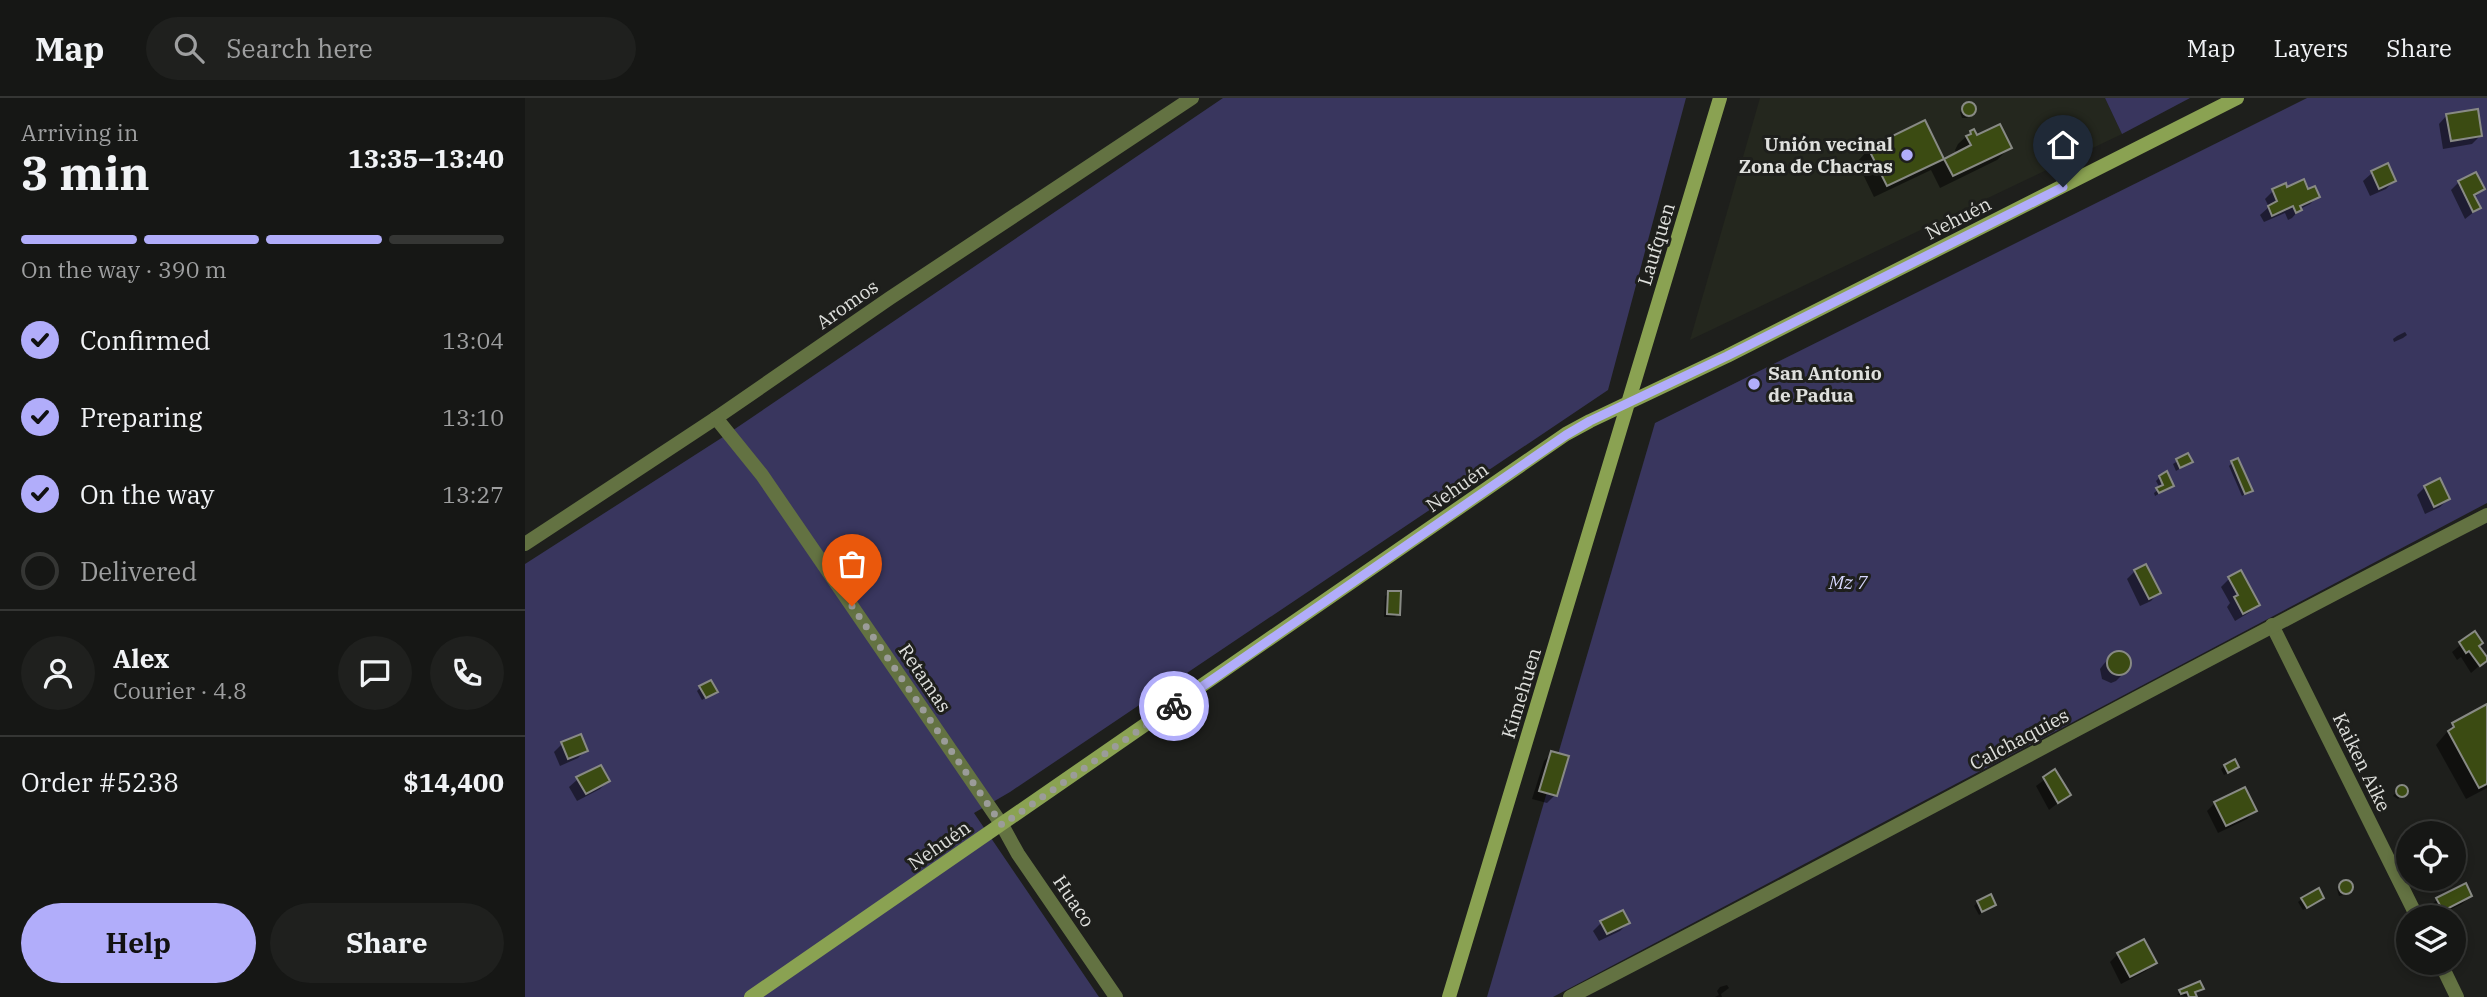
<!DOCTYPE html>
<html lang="en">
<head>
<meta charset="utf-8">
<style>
	:root { --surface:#161715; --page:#1f201e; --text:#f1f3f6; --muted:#9e9fa0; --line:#353634; --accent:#b1adfa }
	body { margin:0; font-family:"IBM Plex Serif",serif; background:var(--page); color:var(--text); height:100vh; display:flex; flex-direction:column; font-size:26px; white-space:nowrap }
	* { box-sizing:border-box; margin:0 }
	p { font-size:23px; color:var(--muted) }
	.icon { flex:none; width:38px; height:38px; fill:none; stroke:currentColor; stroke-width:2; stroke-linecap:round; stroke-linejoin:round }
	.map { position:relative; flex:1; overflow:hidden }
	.panel { display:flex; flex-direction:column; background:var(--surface); width:525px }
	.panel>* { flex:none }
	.fabs { position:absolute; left:1871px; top:723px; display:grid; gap:14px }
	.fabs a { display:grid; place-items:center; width:70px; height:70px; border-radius:50%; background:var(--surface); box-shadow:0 4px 10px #0003,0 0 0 2px var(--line); font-size:35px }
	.pin { position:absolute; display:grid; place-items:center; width:60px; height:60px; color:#fff; margin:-72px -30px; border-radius:50% 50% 50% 0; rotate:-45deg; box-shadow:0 0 7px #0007 }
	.pin .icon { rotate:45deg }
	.courier { position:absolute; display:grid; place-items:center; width:70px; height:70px; margin:-35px; border:5px solid #b1adfa; border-radius:50%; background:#fff; color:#222; box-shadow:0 2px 9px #0007 }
	.headline em { font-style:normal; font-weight:700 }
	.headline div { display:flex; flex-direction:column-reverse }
	.headline { display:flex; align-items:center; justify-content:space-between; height:119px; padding:0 21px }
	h1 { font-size:46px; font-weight:700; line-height:52px }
	.bar { display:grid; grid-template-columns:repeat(4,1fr); gap:10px 7px; align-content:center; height:84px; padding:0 21px }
	.bar i { height:9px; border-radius:5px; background:var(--line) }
	.bar .active { background:var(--accent) }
	.bar p { grid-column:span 4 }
	.line { display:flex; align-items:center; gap:18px; padding:0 21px; border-top:2px solid var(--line) }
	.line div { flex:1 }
	.round { display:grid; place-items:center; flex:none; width:74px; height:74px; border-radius:37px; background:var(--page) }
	ol { padding:0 21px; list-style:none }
	li { display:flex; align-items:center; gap:21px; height:77px }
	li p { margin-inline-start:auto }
	li .icon { padding:7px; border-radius:50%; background:var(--accent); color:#111; stroke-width:4 }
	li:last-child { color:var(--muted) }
	li i { width:38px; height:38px; border:4px solid var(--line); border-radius:50% }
	.button { display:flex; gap:14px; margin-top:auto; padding:14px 21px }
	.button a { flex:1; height:80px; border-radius:42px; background:var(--accent); color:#111; font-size:28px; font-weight:700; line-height:80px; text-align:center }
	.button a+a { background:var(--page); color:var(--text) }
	header { display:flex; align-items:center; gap:42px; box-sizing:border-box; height:98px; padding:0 35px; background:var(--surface); border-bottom:2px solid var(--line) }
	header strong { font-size:33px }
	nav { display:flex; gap:38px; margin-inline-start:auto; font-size:24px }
	.search { width:490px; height:63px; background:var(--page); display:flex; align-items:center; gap:18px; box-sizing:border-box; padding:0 24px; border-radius:38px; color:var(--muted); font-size:26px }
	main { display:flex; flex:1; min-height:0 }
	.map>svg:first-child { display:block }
</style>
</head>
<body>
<header>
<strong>Map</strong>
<div class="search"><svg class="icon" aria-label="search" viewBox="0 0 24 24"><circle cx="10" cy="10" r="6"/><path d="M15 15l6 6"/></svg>Search here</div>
<nav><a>Map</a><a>Layers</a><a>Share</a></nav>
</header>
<main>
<section class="panel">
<div class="headline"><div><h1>3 min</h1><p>Arriving in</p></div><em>13:35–13:40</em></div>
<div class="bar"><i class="active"></i><i class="active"></i><i class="active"></i><i></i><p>On the way · 390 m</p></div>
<ol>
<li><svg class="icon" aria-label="check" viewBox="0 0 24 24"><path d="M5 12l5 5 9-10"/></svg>Confirmed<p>13:04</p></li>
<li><svg class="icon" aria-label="check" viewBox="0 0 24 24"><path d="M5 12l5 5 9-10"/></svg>Preparing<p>13:10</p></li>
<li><svg class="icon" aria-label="check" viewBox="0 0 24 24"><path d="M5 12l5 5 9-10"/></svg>On the way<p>13:27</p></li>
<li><i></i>Delivered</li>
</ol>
<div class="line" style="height:126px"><a class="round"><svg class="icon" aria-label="person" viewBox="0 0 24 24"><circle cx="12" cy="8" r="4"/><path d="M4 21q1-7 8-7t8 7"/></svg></a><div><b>Alex</b><p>Courier · 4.8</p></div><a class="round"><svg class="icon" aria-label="chat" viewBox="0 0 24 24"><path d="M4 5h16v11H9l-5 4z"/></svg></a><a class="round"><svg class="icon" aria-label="phone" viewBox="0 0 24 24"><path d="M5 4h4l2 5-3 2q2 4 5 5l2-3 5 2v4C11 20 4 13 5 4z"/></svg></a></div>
<div class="line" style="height:91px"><div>Order #5238</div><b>$14,400</b></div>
<div class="button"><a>Help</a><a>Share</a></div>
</section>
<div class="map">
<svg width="1962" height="899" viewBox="0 0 1962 899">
	<rect width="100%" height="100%" fill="#1e1f1c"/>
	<path fill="#24271e" d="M1235,0h345l17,36 -432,206z"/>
	<g fill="#39365e">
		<path d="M698,0h463l-78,292 -598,402 -36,21 125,184h-574v-433l198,-127z"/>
		<path d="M1580,0h85l-68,36z"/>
		<path d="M1782,0h180v405l-934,494h-66l168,-574z"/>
	</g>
	<g fill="#0007">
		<path d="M1444,6l4,6 -6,8h-5l-2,-6z"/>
		<path d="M1922,17l33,21 -8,8 -29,5 -4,-25z"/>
		<path d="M1400,24l18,39 14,-7 -2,-4 3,-6 13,-12 6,6 33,9 -13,13 -57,28 -9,-18 -57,27 -17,-35 12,-13z"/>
		<path d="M1862,68l7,15 -8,8 -16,7 -7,-15 9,-8z"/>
		<path d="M1934,84l24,7 -9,9 5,10 -14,11 -14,-29z"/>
		<path d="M1761,91l21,2 11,5 -8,8 -10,5 -8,9 -4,2 -3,-7 -21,9 -4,-7 9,-8 -4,-8 8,-8z"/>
		<path d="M1880,234l2,3 -4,3 -9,4 -1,-3 4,-3z"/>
		<path d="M1662,357l4,7 -15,9 -3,-7z"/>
		<path d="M1707,365l19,27 -9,6 -13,-30z"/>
		<path d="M1635,379l12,9 -17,10 -1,-3 6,-5 -4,-7z"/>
		<path d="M1914,382l9,19 -8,8 -15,7 -8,-19 8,-8z"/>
		<path d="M1610,473l24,21 -8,9 -11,5 -13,-27z"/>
		<path d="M1704,481l29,25 -8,8 -15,9 -8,-14 3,-4 -9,-16z"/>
		<path d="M864,495l9,21 -3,3h-11l1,-21z"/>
		<path d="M1950,535l2,13 9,14 -15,13 -10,-16 -4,3 -5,-8z"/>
		<path d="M1596,555l8,6 -1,10 -12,12 -5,2 -9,-4 -2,-10 3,-4 8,-9z"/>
		<path d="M175,590l16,3 -14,9 -5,-9z"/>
		<path d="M1962,608v82l-21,11 -30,-54 17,-20z"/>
		<path d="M37,646l24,6 -8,8 -18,8 -6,-14z"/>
		<path d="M1027,655l3,42 -8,8 -15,-4 12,-38z"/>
		<path d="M1700,668l12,1 -13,8 -3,-6z"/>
		<path d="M1530,674l13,23 -19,15 -13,-24z"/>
		<path d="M53,681l30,2 -8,8 -23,12 -8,-14z"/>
		<path d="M1875,689l6,2 -1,4 -7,6 -5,-3z"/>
		<path d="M1690,705l40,8 -8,8 -29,14 -11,-22z"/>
		<path d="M1822,784l4,5 -7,8 -5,1 -2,-7z"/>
		<path d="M1945,798l-8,8 -27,13 -6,-10 9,-8z"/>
		<path d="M1797,800l-19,12 -5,-8 4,-3z"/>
		<path d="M1453,804l16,3 -15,10 -5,-9z"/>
		<path d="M1076,825h27l-8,8 -21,10 -6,-10z"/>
		<path d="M1593,856l36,9 -8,8 -25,13 -11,-22z"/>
		<path d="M1202,887l2,3 -8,6 1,3h-7l4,-2 -2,-4 3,-4z"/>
		<path d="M1677,891l-8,5 1,3 -18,-2 3,-3z"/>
	</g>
	<g fill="#3b4b12" stroke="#888a85" stroke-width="2">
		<circle cx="1444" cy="11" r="7"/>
		<path d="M1953,11l4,27 -31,5 -5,-27z"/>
		<path d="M1400,22l19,39 -57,27 -19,-38z"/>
		<path d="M1475,26l12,24 -59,28 -9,-17 27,-14 -5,-9 5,-2 -1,-3 4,-2 3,6z"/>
		<path d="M1863,65l8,18 -17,8 -8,-18z"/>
		<path d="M1951,74l9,17 -11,6 7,13 -8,4 -15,-31z"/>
		<path d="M1779,81l4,10 7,-3 5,11 -20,9 2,4 -6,3 -3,-7 -21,10 -4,-10 9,-5 -5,-12 14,-6 1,4z"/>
		<path d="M1663,355l5,9 -13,6 -4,-9z"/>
		<path d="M1713,360l15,33 -8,3 -14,-33z"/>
		<path d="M1642,373l7,15 -15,7 -3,-5 7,-3 -4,-9z"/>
		<path d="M1915,380l10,21 -16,8 -10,-21z"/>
		<path d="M1621,466l15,29 -12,6 -15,-29z"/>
		<path d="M1716,472l19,35 -17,9 -9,-17 4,-2 -10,-18z"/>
		<path d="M863,493h13l-1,24 -13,-1z"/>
		<path d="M1950,533l8,12 -4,3 8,11v4l-7,5 -11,-15 -3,2 -7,-11z"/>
		<circle cx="1594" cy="565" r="12"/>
		<path d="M186,582l7,12 -12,6 -7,-12z"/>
		<path d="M1962,606v80l-8,4 -31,-57 6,-4 -2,-4z"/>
		<path d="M56,636l7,17 -20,8 -7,-17z"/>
		<path d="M1026,653l18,5 -12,40 -18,-5z"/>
		<path d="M1710,661l4,8 -11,6 -4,-8z"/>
		<path d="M76,667l9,16 -24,13 -10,-17z"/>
		<path d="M1530,671l16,26 -13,8 -15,-26z"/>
		<circle cx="1877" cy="693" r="6"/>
		<path d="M1720,689l12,24 -31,15 -12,-24z"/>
		<circle cx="1821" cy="789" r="7"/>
		<path d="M1941,785l6,13 -29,15 -7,-13z"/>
		<path d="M1794,790l5,10 -17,10 -6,-10z"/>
		<path d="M1466,796l5,11 -14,7 -5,-11z"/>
		<path d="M1098,812l7,13 -23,11 -7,-13z"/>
		<path d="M1619,841l13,24 -27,14 -13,-24z"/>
		<path d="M1675,883l4,8 -9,3 2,5h-8l-2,-5 -6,2 -2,-4z"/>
	</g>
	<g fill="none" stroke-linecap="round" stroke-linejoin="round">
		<g stroke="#637242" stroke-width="14">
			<path d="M191,320l46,57 240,350 16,29 98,143"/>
			<path d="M0,446l191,-126 174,-120 302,-200"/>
			<path d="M1747,527l145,292"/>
			<path d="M1915,864l17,35"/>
			<path d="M1045,899c307,-158 609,-325 917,-482"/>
		</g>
		<g stroke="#8aa252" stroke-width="14">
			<path d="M226,899l815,-563 24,-13 137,-65 510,-258"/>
			<path d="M924,899l271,-899"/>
		</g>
	</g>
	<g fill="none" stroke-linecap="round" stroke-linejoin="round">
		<path stroke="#9b9c99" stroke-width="7" stroke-dasharray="0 12.6" d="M327,508l150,219 172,-119"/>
		<path stroke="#b1adfa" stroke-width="9" d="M649,608l392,-271 24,-14 137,-65 336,-169"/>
	</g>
	<g fill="#b1adfa" stroke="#1e1f1c" stroke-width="2.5">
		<circle cx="1382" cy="57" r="7"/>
		<circle cx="1229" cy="286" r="7"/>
	</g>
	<g text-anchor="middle" stroke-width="6" stroke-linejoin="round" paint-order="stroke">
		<g font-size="19" font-weight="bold" fill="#dfe0dd" stroke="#1e1f1c" text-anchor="end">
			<text x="1368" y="53">Unión vecinal<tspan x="1368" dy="22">Zona de Chacras</tspan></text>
			<text x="1243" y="282" text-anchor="start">San Antonio<tspan x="1243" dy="22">de Padua</tspan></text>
		</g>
		<g font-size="19" fill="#dfe0dd" stroke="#1e1f1c">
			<text transform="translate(1433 120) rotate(-27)" y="7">Nehuén</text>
			<text transform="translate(1131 146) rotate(-73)" y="7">Laufquen</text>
			<text transform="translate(322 206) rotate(-35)" y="7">Aromos</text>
			<text transform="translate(932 389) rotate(-35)" y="7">Nehuén</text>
			<text transform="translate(400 580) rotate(56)" y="7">Retamas</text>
			<text transform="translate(996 595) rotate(-73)" y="7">Kimehuen</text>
			<text transform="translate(1494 641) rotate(-28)" y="7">Calchaquies</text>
			<text transform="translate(1837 664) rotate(64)" y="7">Kaiken Aike</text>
			<text transform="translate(414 747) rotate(-35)" y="7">Nehuén</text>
			<text transform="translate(549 803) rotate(56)" y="7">Huaco</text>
		</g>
		<g font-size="19" font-style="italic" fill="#d8d8fe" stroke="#1e1f1c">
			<text x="1323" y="491">Mz 7</text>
		</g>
	</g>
</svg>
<div class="fabs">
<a><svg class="icon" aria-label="locate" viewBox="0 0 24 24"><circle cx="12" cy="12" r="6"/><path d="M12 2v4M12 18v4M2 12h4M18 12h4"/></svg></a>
<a><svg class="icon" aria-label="layers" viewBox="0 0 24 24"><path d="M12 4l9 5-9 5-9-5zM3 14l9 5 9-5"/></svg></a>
</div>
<div class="pin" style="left:327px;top:508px;background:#ea580c"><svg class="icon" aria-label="bag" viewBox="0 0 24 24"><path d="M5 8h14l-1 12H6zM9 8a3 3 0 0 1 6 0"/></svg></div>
<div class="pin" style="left:1538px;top:89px;background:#1f2937"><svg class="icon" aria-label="home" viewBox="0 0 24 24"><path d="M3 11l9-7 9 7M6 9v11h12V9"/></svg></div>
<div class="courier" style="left:649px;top:608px"><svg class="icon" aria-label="bike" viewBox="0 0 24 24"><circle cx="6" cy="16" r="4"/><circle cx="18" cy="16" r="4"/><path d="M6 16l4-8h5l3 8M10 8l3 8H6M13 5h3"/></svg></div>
</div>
</main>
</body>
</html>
